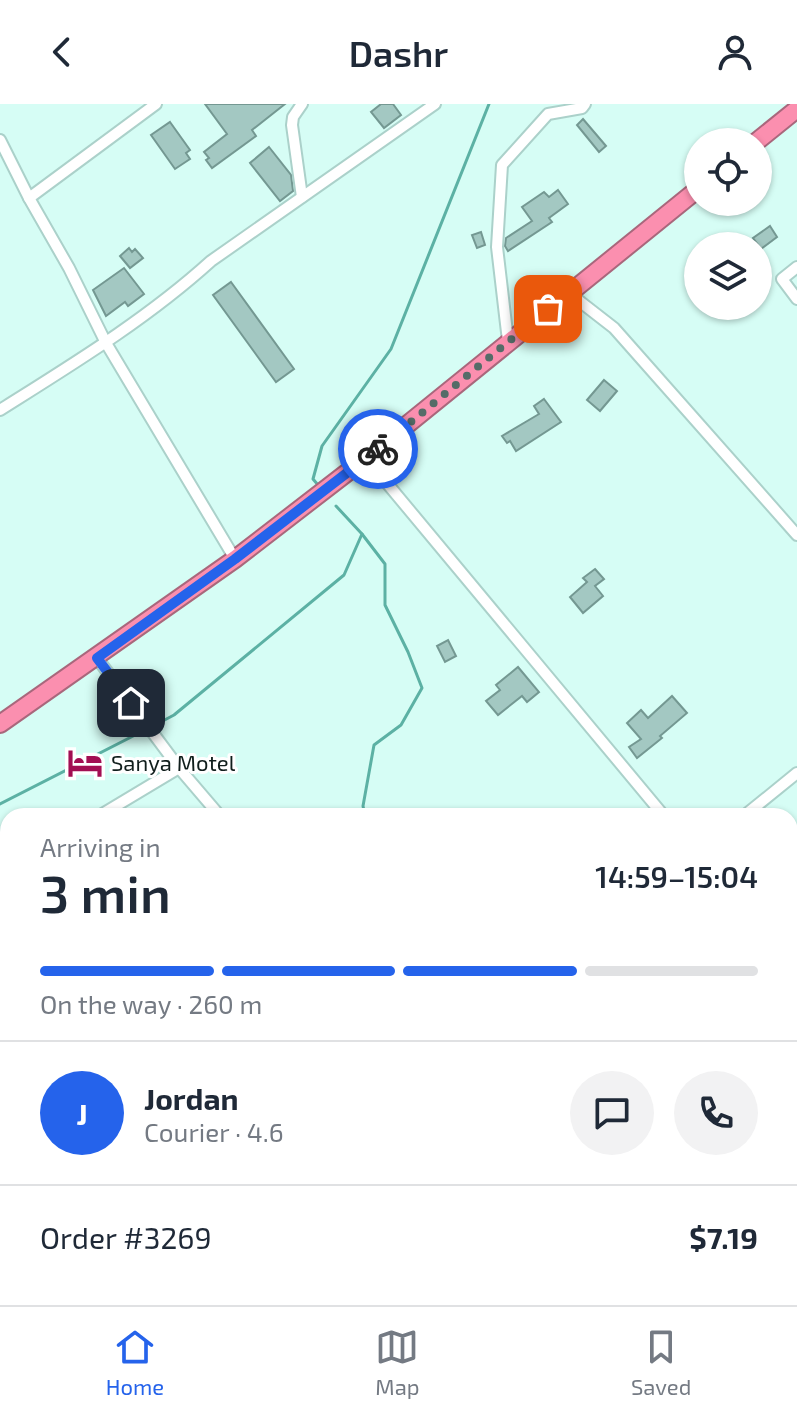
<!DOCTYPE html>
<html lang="en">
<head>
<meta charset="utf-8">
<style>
	:root { --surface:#fff; --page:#f2f2f3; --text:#1f2937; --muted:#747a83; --line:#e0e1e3; --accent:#2563eb }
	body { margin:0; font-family:"Exo 2",sans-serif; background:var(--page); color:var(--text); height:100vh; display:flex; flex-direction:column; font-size:30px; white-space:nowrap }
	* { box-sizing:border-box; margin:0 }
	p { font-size:26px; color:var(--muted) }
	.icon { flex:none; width:44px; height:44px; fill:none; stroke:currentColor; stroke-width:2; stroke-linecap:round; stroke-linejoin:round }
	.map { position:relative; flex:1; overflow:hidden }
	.panel { position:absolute; left:0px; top:704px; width:798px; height:498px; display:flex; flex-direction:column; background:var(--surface); border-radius:24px 24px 0 0; box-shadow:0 2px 6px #0004 }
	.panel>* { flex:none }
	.buttons { position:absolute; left:684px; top:24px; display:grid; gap:16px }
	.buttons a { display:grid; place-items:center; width:88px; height:88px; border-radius:50%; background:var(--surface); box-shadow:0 2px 6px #0004; font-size:40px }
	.pin { position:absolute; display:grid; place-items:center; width:68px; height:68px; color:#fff; margin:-34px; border-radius:16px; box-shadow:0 4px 12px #0006 }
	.courier { position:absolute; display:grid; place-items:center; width:80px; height:80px; margin:-40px; border:6px solid #2563eb; border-radius:50%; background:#fff; color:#222; box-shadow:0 2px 10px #0007 }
	.headline em { font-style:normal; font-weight:600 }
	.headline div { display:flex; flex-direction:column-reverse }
	.headline { display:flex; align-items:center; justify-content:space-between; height:136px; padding:0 40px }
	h1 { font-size:52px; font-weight:600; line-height:60px }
	.bar { display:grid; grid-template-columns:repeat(4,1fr); gap:12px 8px; align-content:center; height:96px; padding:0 40px }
	.bar i { height:10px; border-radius:6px; background:var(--line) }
	.bar .active { background:var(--accent) }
	.bar p { grid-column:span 4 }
	.line { display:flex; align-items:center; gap:20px; padding:0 40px; border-top:2px solid var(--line) }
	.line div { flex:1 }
	.round { display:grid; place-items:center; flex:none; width:84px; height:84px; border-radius:42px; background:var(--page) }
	header { display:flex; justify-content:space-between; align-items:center; height:104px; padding:0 40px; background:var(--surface); font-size:36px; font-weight:600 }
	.tab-bar { display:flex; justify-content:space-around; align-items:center; height:112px; border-top:2px solid var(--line); background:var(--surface); font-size:22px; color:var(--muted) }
	.tab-bar a { display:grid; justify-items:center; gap:4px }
	.tab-bar .active { color:var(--accent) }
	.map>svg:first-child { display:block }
</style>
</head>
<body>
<header><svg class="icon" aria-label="back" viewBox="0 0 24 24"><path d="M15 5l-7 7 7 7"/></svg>Dashr<svg class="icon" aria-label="person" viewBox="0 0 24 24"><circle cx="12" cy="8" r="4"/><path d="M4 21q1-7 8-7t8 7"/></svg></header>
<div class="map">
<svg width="797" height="1201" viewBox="0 0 797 1201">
	<rect width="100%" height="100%" fill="#d6fdf5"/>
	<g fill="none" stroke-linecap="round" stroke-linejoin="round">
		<g stroke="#5cb1a4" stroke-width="3">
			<path d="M318,381l-5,-6 9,-33 69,-97 98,-245"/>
			<path d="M362,430l23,30v41l23,47 14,36 -21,37 -27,20 -11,61 2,10"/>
			<path d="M157,620l17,-9 170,-140 18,-41 -26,-28"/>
			<path d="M0,700l141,-72"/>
			<path d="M340,1194l2,7"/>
		</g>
	</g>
	<g fill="#a3c8c2" stroke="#749892" stroke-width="2">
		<path d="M205,0h80l-33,26 4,6 -44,32 -6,-8 3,-2 -5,-6 23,-18z"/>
		<path d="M381,0h12l8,11 -17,13 -13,-16z"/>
		<path d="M583,15l23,27 -7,6 -22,-27z"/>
		<path d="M170,18l20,28 -4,3 4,6 -15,10 -24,-34z"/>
		<path d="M269,43l22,28 2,16 -13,10 -30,-38z"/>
		<path d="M558,86l10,14 -19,14 3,4 -44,29 -3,-5 1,-8 26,-17 -10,-14 22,-15 5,5z"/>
		<path d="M770,122l7,11 -16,12 -8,-11z"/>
		<path d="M481,128l4,13 -8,3 -5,-13z"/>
		<path d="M129,144l3,4 3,-3 8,9 -13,10 -10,-12z"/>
		<path d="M124,164l20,26 -16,12 -3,-4 -19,14 -13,-26z"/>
		<path d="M231,178l63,87 -18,13 -63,-87z"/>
		<path d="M604,276l13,11 -17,20 -13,-11z"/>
		<path d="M544,295l17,23 -45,29 -6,-10 -3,2 -5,-7 37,-22 -5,-8z"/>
		<path d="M595,465l9,10 -9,7 8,10 -20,17 -13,-16 17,-15 -4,-4z"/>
		<path d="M448,536l8,16 -11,6 -8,-16z"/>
		<path d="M518,563l21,25 -12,10 -5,-6 -24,19 -12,-14 14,-11 -4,-5z"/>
		<path d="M672,592l15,17 -27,23 2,2 -25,20 -8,-11 12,-8 -14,-16 14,-13 7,8z"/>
		<path d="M8,826v25l-8,-9v-9z"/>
	</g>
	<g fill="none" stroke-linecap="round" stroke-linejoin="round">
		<g stroke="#abd1ca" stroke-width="14">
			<g id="minor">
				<path d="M0,36l29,58 40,70 37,75 129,216"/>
				<path d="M302,93l-10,-72 1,-8 9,-13"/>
				<path d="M29,94l127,-94"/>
				<path d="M797,163l-15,12 15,20"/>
				<path d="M569,189l45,35 183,207"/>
				<path d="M508,237l-11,-94 5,-82 46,-51 34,-6 3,-4"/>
				<path d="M0,306c73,-46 147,-91 211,-149l224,-157"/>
				<path d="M366,354l298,358"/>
				<path d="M97,554l82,110 41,48"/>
				<path d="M99,712l80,-48"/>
				<path d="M744,712l53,-43"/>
				<path d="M0,773l8,-5"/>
				<path d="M790,887l7,2"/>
				<path d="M790,910l7,-9"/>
				<path d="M0,1031l8,-4"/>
				<path d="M294,1194v7"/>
				<path d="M654,1194l4,7"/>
				<path d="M142,1201l10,-7"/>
				<path d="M451,1201l11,-7"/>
				<path d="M787,1201l10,-9"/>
			</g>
		</g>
		<g stroke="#a9677c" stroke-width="20">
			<g id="highway">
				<path d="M756,38l41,-33"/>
				<path d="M0,620l235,-165 131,-101 332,-269"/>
			</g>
		</g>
		<use href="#minor" stroke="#fff" stroke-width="10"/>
		<use href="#highway" stroke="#fb8faf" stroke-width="16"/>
	</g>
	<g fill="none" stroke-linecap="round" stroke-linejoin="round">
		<path stroke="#556c68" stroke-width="8" stroke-dasharray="0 14.4" d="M378,345l170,-140"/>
		<path stroke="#2563eb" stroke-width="10" d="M131,599l-34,-45 138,-99 143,-110"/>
	</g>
	<defs>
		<g id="hotel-bare" transform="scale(2.76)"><path d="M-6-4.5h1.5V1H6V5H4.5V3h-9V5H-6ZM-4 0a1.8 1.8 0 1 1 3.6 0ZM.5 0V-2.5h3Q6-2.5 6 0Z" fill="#a20f53" stroke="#fff" stroke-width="2.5" paint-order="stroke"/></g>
	</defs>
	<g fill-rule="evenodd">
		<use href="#hotel-bare" x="85" y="659"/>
	</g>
	<g text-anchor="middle" stroke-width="6" stroke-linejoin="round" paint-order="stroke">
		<g font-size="22" fill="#101e1c" stroke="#fff" text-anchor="start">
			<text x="111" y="667">Sanya Motel</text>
		</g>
	</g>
</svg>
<div class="buttons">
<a><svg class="icon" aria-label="locate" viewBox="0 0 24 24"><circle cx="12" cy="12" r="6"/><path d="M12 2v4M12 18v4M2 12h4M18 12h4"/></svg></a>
<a><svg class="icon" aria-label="layers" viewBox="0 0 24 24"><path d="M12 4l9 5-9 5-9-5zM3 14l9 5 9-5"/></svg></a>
</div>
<div class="pin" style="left:548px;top:205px;background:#ea580c"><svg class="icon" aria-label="bag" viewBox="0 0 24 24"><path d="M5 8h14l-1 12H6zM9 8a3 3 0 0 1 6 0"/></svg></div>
<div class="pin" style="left:131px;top:599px;background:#1f2937"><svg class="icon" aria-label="home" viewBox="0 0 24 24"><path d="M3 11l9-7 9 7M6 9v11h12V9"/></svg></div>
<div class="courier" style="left:378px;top:345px"><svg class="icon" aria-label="bike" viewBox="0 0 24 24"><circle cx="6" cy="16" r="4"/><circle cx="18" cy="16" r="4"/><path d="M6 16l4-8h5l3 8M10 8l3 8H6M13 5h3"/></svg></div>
<section class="panel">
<div class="headline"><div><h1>3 min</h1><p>Arriving in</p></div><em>14:59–15:04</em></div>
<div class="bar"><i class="active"></i><i class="active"></i><i class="active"></i><i></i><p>On the way · 260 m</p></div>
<div class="line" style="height:144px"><b class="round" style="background:var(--accent);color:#fff">J</b><div><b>Jordan</b><p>Courier · 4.6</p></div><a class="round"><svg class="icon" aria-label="chat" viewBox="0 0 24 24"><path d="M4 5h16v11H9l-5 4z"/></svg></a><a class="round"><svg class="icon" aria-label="phone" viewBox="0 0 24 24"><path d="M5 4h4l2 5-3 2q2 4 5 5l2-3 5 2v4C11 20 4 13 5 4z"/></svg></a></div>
<div class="line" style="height:104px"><div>Order #3269</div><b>$7.19</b></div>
</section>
</div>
<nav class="tab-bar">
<a class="active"><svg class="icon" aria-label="home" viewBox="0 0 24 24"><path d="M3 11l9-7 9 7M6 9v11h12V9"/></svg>Home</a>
<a><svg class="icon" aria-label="map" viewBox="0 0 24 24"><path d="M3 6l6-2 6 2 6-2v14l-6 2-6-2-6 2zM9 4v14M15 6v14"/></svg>Map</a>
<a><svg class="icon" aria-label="saved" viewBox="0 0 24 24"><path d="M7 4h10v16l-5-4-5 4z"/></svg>Saved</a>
</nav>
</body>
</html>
